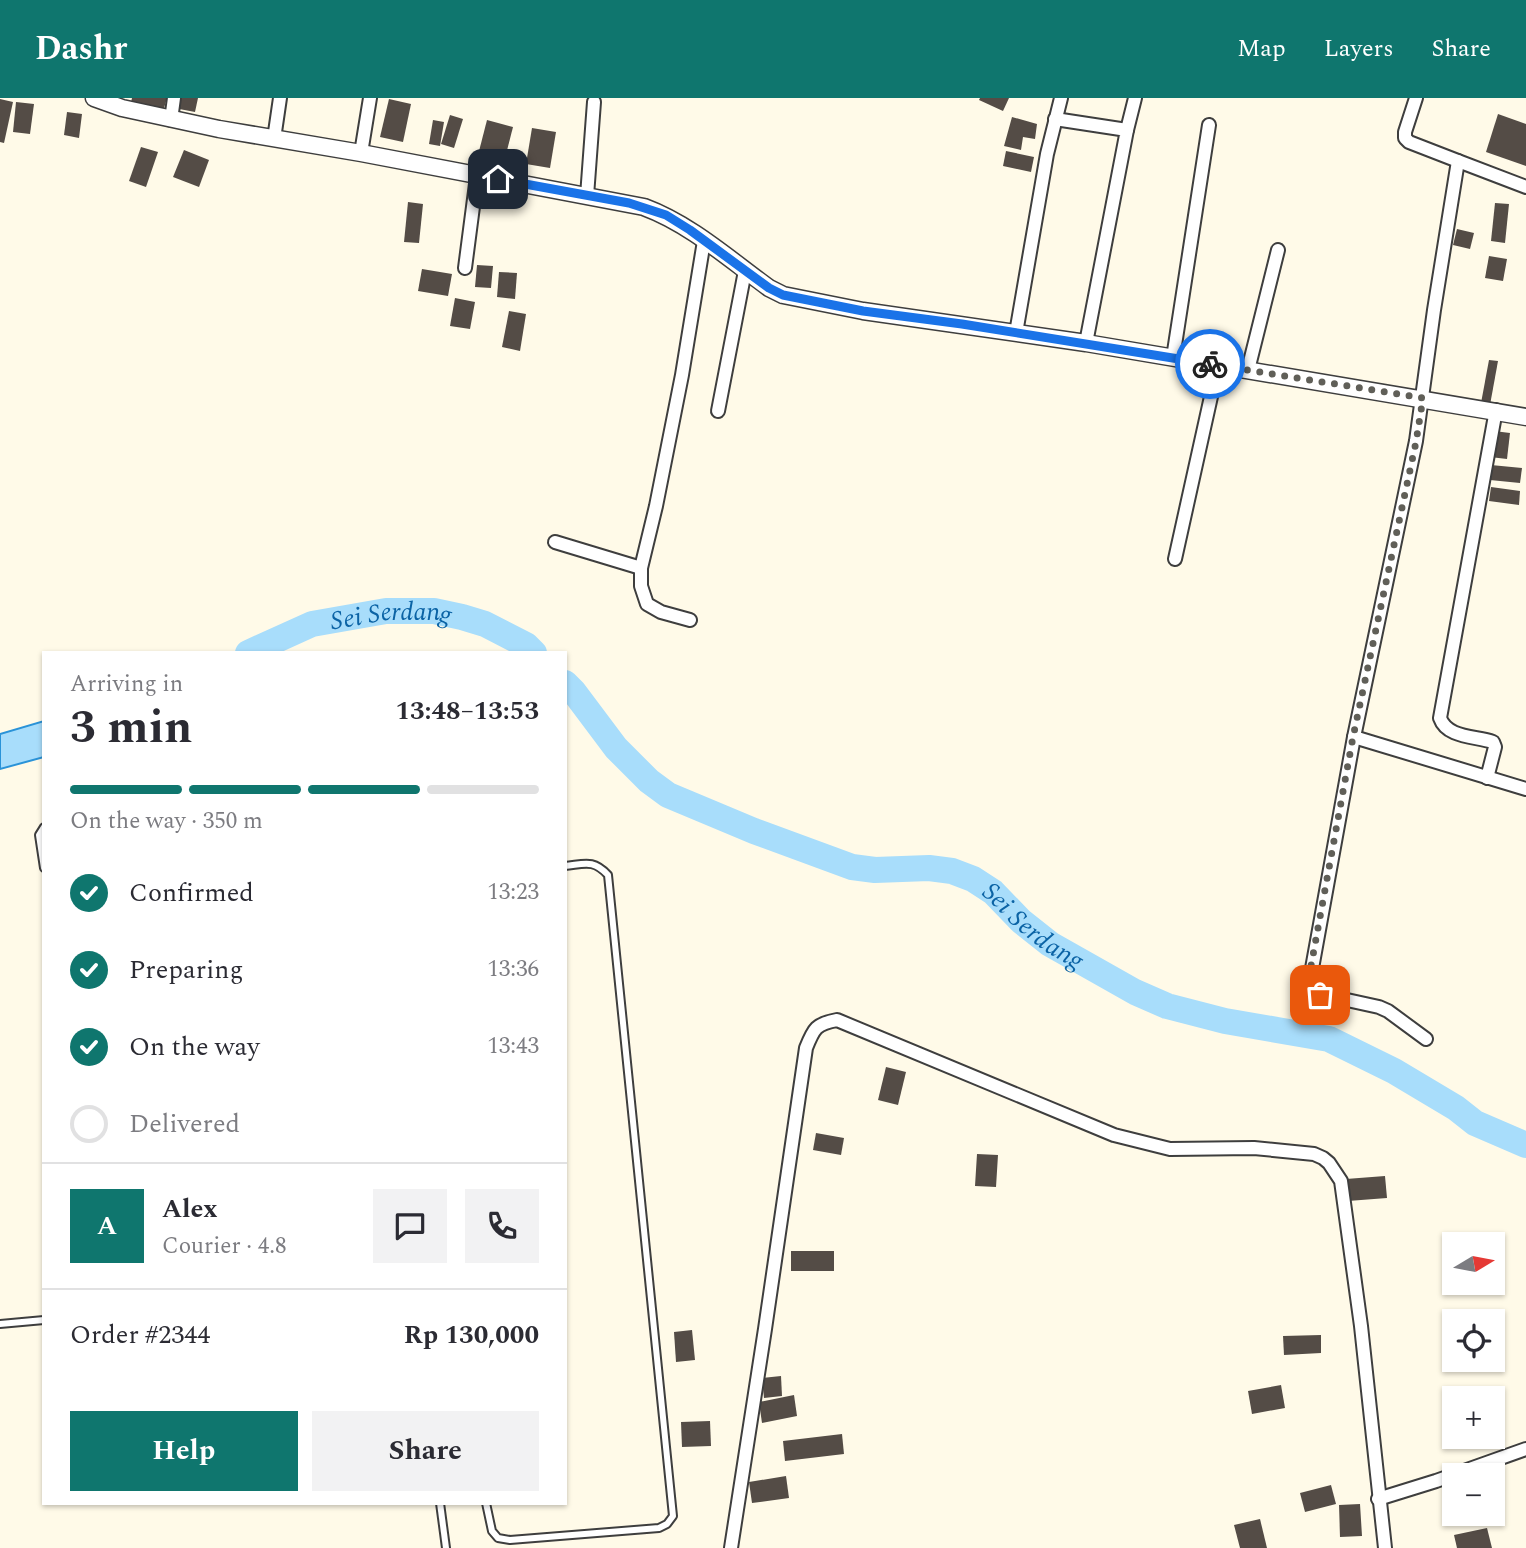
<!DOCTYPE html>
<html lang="en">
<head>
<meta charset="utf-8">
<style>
	:root { --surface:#fff; --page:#f2f2f3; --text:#2b2b33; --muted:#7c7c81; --line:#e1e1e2; --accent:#0f766e }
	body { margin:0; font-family:Spectral,serif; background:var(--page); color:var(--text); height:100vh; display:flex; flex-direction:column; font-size:26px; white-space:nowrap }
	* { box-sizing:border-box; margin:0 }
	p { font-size:23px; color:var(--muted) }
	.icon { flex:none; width:38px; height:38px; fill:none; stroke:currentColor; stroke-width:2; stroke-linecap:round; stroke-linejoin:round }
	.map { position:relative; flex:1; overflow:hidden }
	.sheet { position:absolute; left:42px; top:553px; width:525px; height:854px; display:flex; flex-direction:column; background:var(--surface); border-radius:0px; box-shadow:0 2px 5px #0004 }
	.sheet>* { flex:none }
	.needle { width:46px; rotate:80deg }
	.controls { position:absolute; left:1442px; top:1134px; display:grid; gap:14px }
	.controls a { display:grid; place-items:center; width:63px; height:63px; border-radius:0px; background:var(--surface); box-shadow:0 2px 5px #0004; font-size:35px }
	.pin { position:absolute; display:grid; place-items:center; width:60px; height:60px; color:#fff; margin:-30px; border-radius:14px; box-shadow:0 4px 10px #0006 }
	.courier { position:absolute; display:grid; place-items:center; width:70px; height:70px; margin:-35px; border:5px solid #1a73e8; border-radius:50%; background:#fff; color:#222; box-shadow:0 2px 9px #0007 }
	.overview em { font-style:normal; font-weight:700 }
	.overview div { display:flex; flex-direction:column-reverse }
	.overview { display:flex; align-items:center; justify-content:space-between; height:119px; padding:0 28px }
	h1 { font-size:46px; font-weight:700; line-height:52px }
	.bar { display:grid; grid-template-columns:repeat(4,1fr); gap:10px 7px; align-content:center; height:84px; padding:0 28px }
	.bar i { height:9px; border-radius:5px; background:var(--line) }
	.bar .active { background:var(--accent) }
	.bar p { grid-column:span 4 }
	.line { display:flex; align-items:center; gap:18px; padding:0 28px; border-top:2px solid var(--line) }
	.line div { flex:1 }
	.round { display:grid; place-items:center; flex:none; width:74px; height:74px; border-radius:0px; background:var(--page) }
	ol { padding:0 28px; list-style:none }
	li { display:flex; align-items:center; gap:21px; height:77px }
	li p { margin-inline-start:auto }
	li .icon { padding:7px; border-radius:50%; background:var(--accent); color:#fff; stroke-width:4 }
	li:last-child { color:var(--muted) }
	li i { width:38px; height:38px; border:4px solid var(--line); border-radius:50% }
	.primary-button { display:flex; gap:14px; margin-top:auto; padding:14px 28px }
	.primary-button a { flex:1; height:80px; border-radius:0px; background:var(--accent); color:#fff; font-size:28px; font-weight:700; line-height:80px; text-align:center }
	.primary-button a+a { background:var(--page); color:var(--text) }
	header { display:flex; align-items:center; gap:42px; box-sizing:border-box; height:98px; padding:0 35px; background:var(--accent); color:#fff }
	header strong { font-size:33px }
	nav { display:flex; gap:38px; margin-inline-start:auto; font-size:24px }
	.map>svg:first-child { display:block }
</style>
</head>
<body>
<header>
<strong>Dashr</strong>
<nav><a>Map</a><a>Layers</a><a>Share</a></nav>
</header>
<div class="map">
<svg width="1526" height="1450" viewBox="0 0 1526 1450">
	<rect width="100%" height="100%" fill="#fffae8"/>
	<path fill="#a8ddfb" stroke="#2a93d8" stroke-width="2" d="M44,623v36l-44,12v-35z"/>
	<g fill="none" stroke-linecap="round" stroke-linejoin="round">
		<g stroke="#a8ddfb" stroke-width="26">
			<path id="s1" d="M248,555l64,-29 74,-13h48l28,6 23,7 41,21 8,8"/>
			<path id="s2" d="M565,585l9,9 42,56 33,33 19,14 86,36 98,36 23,3 54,-2 23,3 21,8 20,13 28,29 29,23 85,48 32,14 58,15 104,18 65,32 62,37 19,15 51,22"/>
		</g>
	</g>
	<g fill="#544c46">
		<path d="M132,0h35l-5,17 -32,-8z"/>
		<path d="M176,0h22l-3,14 -21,-4z"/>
		<path d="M980,0h29l-6,13 -24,-11z"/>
		<path d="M0,1l13,3 -9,41 -4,-1z"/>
		<path d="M389,1l22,5 -8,38 -23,-5z"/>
		<path d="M16,4l18,2 -4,30 -17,-2z"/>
		<path d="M67,14l15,2 -3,24 -15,-3z"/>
		<path d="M1498,16l28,10v42l-40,-14z"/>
		<path d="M450,17l13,4 -9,29 -13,-4z"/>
		<path d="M1012,19l25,7 -2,15 -12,-2 -2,13 -17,-4z"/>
		<path d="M433,22l11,2 -4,24 -11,-2z"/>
		<path d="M487,22l26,7 -10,39 -26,-7z"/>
		<path d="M532,30l24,4 -6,36 -24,-4z"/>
		<path d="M141,49l17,5 -12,35 -17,-6z"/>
		<path d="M184,52l25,10 -10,27 -26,-10z"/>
		<path d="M1006,53l28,6 -3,15 -28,-6z"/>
		<path d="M408,104l15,2 -4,39 -15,-1z"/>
		<path d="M1495,105l14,1 -4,39 -14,-2z"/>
		<path d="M1457,131l17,4 -4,16 -17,-4z"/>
		<path d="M1489,158l18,3 -4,22 -18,-3z"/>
		<path d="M477,167l16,1 -2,22 -16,-1z"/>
		<path d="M422,171l30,5 -4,22 -30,-5z"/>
		<path d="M499,174l18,1 -2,26 -18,-2z"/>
		<path d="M455,200l20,4 -5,27 -20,-3z"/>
		<path d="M509,213l17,3 -6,37 -18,-4z"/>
		<path d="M1489,262l9,1 -8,44 -9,-2z"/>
		<path d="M1494,333l16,2 -3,26 -17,-2z"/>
		<path d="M1491,367l31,3 -2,15 -30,-3z"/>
		<path d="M1491,389l29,4 -1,14 -30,-4z"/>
		<path d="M886,969l20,5 -8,33 -20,-5z"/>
		<path d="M816,1035l28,5 -3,17 -28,-5z"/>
		<path d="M977,1056l21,1 -2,32 -21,-1z"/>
		<path d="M1385,1078l2,22 -39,3 -2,-22z"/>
		<rect x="791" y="1153" width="43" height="20"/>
		<path d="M692,1232l3,30 -19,2 -2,-30z"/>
		<path d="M1321,1237v18l-37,2 -1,-19z"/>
		<path d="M781,1278l1,20 -18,2 -2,-20z"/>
		<path d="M1281,1287l4,23 -33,6 -4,-23z"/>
		<path d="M794,1297l3,21 -35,7 -3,-21z"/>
		<path d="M710,1323l1,25 -29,1 -1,-25z"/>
		<path d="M842,1336l2,20 -59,7 -2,-20z"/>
		<path d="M786,1378l3,22 -37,5 -3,-21z"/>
		<path d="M1331,1387l5,19 -31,8 -5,-19z"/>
		<path d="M1360,1406l2,32 -22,1 -1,-32z"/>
		<path d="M1260,1421l7,29h-27l-6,-23z"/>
		<path d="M1487,1430l5,20h-35l-3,-13z"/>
	</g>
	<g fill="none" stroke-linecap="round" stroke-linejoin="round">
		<g stroke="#3e3e3e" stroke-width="10">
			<g id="service">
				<path d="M44,729l-5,8 5,33"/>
				<path d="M0,1226l44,-4"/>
				<path d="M440,1405l6,45"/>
				<path d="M486,1405l6,28 6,7 12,2 149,-12 8,-4 6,-8 -65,-641c-15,-16 -23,-11 -43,-9"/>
			</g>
		</g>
		<g stroke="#3e3e3e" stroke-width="16">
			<g id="minor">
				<path d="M1416,0l-11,34v6l4,4 49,19 -24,149 -18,131 -62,296 -45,248 1,5 5,3 64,14 9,4 38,28"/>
				<path d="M1055,21l72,11 -41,213"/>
				<path d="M171,22l3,-22"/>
				<path d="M1127,32l8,-32"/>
				<path d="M274,41l6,-41"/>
				<path d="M361,55l9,-55"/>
				<path d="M1458,63l68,26"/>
				<path d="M587,98l7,-94"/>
				<path d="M465,170l12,-92"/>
				<path d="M1016,235l31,-179 14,-56"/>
				<path d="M1173,260l36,-233"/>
				<path d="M1248,272l30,-120"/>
				<path d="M718,313l27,-140"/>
				<path d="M555,444l86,26"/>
				<path d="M1175,461l43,-194"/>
				<path d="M690,522l-29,-8 -14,-8 -6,-18v-18l15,-62 26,-131 22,-134"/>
				<path d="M1354,639l172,52"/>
				<path d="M1487,680l8,-31 -2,-5c-18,-6 -46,-4 -53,-24l56,-308"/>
				<path d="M1378,1401l58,-18 90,-32"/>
				<path d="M731,1450l34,-219 41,-281c8,-20 10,-24 31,-28l277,115 56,14 84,-1 60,6 9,4 6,5 12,18 20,145 24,222"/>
			</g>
		</g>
		<g stroke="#3e3e3e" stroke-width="19">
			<path id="tertiary" d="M94,0l28,10 97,21 142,24 283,54c46,17 85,52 125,81l14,7 80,16 223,32 440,74"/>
		</g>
		<use href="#service" stroke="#fff" stroke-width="6"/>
		<use href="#minor" stroke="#fff" stroke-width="12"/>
		<use href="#tertiary" stroke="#fff" stroke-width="16"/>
	</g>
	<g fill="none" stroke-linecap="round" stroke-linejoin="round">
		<path stroke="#605f58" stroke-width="7" stroke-dasharray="0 12.6" d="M1210,266l213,34 -7,44 -63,295 -44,240 1,12 10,6"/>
		<path stroke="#1a73e8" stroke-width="9" d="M498,81l131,24 37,12 24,15 79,58 14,7 80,16 99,13 248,40"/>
	</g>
	<g text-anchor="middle" stroke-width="7" stroke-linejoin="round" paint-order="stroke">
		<g font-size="26" font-style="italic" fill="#0b63a5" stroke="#fff">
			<text dy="9" stroke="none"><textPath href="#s1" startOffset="150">Sei Serdang</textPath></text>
			<text dy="9" stroke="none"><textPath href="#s2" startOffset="550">Sei Serdang</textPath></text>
		</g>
	</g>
</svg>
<div class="controls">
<a><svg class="needle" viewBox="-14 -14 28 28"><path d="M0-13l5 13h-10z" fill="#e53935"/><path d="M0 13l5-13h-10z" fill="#7c7c81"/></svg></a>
<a><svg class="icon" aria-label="locate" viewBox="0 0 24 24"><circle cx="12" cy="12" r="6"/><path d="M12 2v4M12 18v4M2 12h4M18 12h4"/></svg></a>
<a>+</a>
<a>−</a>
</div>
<div class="pin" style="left:1320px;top:897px;background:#ea580c"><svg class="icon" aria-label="bag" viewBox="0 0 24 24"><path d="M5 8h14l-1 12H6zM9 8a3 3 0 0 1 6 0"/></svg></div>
<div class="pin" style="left:498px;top:81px;background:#1f2937"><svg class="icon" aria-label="home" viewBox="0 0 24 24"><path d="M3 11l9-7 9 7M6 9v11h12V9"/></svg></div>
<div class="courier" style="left:1210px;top:266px"><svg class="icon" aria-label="bike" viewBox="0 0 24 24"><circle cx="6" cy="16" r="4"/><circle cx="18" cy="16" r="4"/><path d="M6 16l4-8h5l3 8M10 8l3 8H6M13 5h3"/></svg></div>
<section class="sheet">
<div class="overview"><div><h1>3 min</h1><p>Arriving in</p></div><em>13:48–13:53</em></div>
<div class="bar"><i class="active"></i><i class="active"></i><i class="active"></i><i></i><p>On the way · 350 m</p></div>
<ol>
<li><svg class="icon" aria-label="check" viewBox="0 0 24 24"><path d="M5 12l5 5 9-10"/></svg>Confirmed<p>13:23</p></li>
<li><svg class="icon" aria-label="check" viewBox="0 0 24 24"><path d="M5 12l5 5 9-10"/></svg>Preparing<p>13:36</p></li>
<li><svg class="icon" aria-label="check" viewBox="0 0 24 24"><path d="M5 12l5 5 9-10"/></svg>On the way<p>13:43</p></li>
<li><i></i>Delivered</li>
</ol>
<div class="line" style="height:126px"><b class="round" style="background:var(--accent);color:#fff">A</b><div><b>Alex</b><p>Courier · 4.8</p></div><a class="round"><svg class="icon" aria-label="chat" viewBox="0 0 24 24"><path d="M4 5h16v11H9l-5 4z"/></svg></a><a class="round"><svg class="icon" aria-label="phone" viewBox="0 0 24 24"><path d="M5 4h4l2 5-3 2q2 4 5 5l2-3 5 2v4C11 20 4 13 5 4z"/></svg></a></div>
<div class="line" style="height:91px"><div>Order #2344</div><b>Rp 130,000</b></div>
<div class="primary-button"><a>Help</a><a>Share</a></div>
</section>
</div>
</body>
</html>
